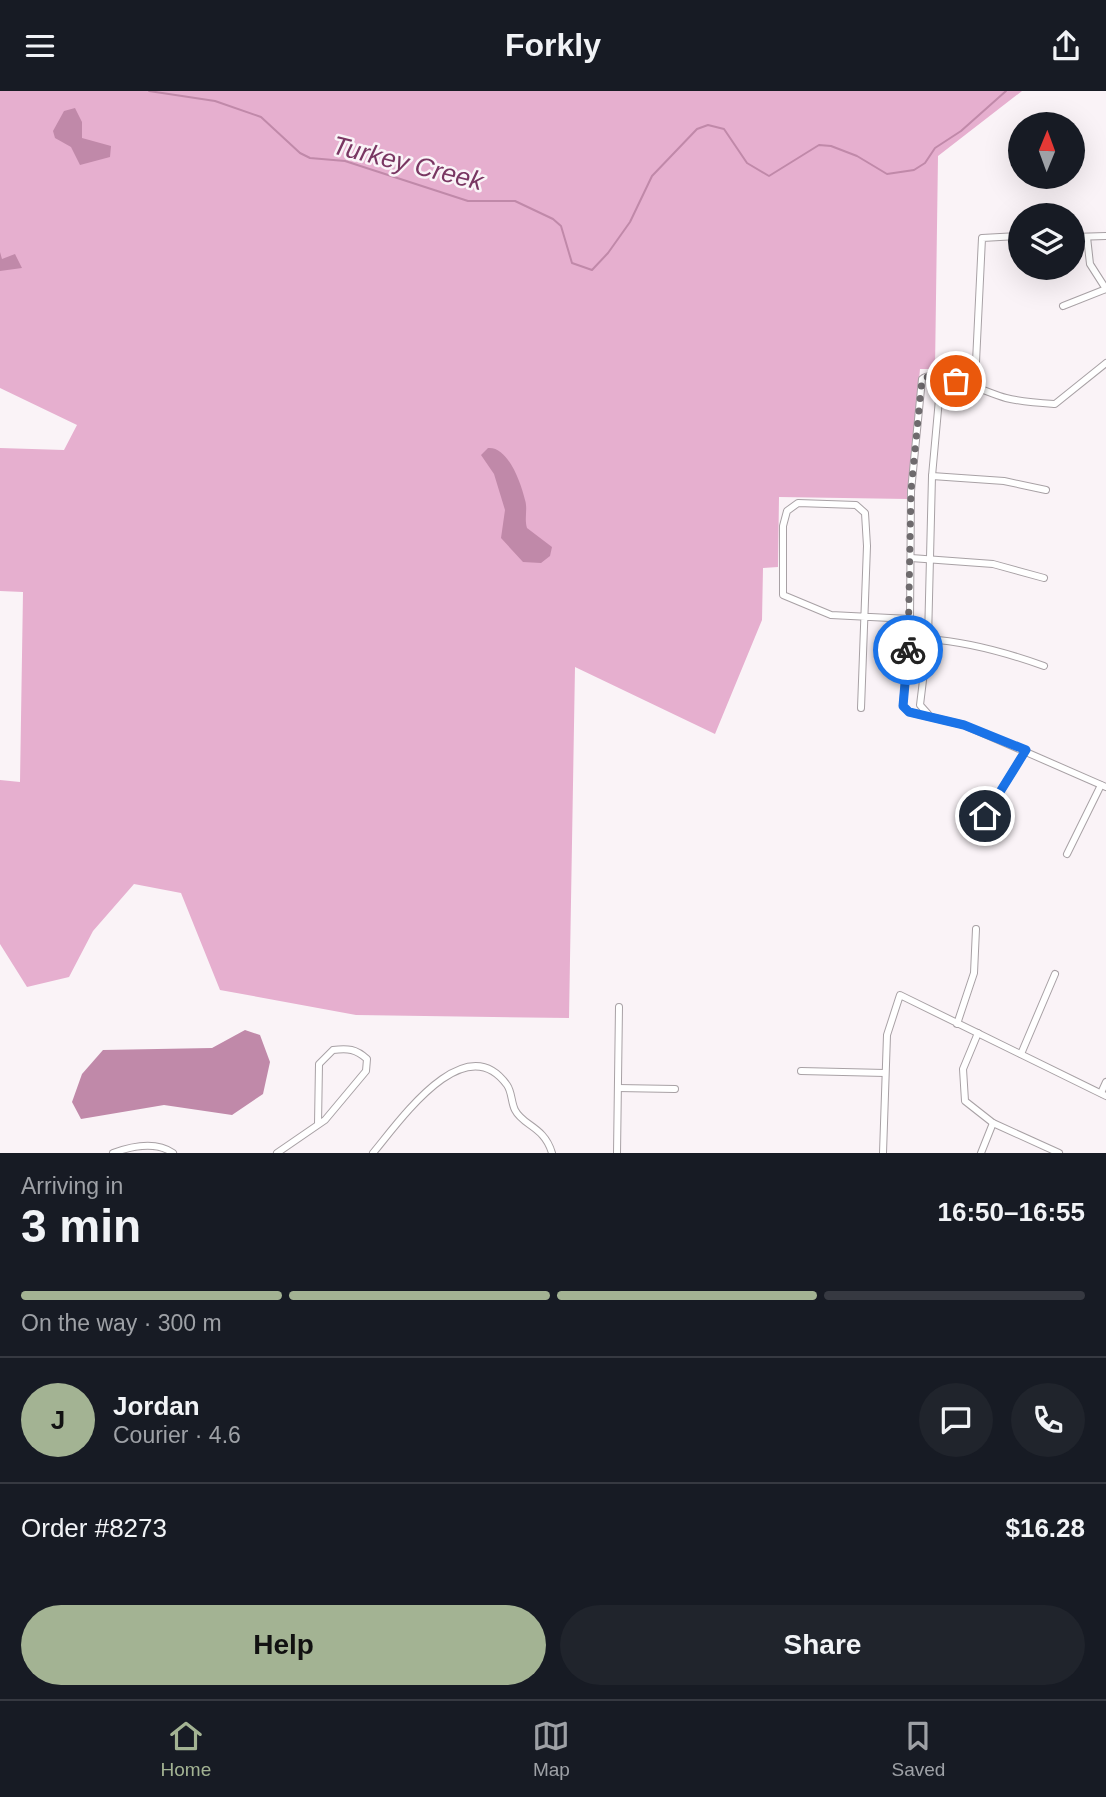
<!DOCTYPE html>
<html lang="en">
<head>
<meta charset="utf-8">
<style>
	:root { --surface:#171b24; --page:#20242c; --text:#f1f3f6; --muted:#9ea1a6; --line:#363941; --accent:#a3b393 }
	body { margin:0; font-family:Arial,sans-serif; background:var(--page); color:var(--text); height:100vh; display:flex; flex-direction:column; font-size:26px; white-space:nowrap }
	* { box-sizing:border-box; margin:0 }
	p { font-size:23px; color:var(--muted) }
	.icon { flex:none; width:38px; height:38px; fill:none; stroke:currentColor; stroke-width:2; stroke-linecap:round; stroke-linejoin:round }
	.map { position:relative; height:1062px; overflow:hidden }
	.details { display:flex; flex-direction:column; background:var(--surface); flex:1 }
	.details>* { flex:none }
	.needle { width:46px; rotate:1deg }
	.buttons { position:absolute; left:1008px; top:21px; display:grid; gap:14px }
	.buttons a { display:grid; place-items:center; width:77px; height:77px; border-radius:50%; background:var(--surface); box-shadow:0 7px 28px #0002; font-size:35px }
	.pin { position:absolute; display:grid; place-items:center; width:60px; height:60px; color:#fff; margin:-30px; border:4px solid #fff; border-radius:50%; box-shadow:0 2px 7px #0007 }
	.courier { position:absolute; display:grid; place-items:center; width:70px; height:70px; margin:-35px; border:5px solid #1a73e8; border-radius:50%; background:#fff; color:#222; box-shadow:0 2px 9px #0007 }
	.headline em { font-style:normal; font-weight:700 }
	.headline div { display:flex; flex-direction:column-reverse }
	.headline { display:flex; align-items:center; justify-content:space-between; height:119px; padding:0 21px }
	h1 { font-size:46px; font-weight:700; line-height:52px }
	.bar { display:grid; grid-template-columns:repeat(4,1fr); gap:10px 7px; align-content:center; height:84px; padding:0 21px }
	.bar i { height:9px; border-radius:5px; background:var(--line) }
	.bar .active { background:var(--accent) }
	.bar p { grid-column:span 4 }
	.line { display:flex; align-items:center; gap:18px; padding:0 21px; border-top:2px solid var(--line) }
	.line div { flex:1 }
	.round { display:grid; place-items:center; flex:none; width:74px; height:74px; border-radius:37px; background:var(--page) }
	.button { display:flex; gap:14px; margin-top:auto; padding:14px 21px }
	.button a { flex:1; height:80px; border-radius:42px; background:var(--accent); color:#111; font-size:28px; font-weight:700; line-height:80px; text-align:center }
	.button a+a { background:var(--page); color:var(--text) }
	header { display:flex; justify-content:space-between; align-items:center; height:91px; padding:0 21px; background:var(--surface); font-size:32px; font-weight:700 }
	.tabs { display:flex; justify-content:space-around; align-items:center; height:98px; border-top:2px solid var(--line); background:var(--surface); font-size:19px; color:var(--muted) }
	.tabs a { display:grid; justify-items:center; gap:4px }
	.tabs .active { color:var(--accent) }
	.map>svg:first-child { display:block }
</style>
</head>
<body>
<header><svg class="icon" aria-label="menu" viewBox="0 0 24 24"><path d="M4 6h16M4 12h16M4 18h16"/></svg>Forkly<svg class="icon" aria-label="share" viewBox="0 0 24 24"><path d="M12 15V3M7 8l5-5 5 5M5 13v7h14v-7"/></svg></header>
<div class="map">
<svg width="1106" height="1062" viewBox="0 0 1106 1062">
	<rect width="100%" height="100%" fill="#faf3f7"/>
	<path fill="#e6afcf" d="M0,0h1022l-84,65 -3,213h-15l-12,130 -129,-2 -1,70 -15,1 -1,52 -47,114 -140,-67 -6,351 -213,-3 -136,-25 -39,-97 -47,-9 -41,47 -24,46 -42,10 -27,-43v-164l20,2 3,-190 -23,-1v-143l64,2 13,-25 -77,-37z"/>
	<g fill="#c089a9">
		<path d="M75,17l7,14v16l29,8 -1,11 -30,8 -9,-18 -16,-9 -2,-7 11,-20z"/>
		<path d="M0,161l2,7 13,-5 7,14 -22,3z"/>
		<path d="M488,357c20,-2 33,35 37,52 3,9 -1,18 2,28l25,19 -2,9 -9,7 -18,-1 -22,-24 4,-28 -11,-36 -13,-19z"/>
		<path d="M245,939l15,5 10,27 -7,32 -31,21 -68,-10 -83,14 -9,-17 10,-28 21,-24 109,-2z"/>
	</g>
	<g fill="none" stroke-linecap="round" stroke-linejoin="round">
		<path stroke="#c089a9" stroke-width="2" d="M149,0l66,10 46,16 39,36 10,5 35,3 123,40h47l38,18 8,7 11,37 20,7 16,-17 22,-31 22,-46 45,-47 11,-4 16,4 23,34 22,13 50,-31 12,1 26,10 30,18 27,-4 11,-7 10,-15 26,-17 45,-40"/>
		<g stroke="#a8a1a5" stroke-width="8">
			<g id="street">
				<path d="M1073,146l33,-1"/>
				<path d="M1087,146l3,27 16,25"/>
				<path d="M1063,215l43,-17"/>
				<path d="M1106,272l-51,41c-16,-1 -33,-2 -49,-6 -18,-4 -71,-32 -84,-19l-11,112 -1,128 -7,87 6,6 55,13 142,62"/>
				<path d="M970,294l6,-23 6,-124 38,-2"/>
				<path d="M932,385l72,5 42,9"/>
				<path d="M911,467l82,6 51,14"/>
				<path d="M928,548c41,3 77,13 116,27"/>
				<path d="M861,617l6,-162 -2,-33 -9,-8 -58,-2 -11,8 -4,15v69l48,20 79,4"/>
				<path d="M928,623l-8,-9 8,-66 4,-163 9,-99"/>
				<path d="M985,725l41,-66"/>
				<path d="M1067,763l34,-69"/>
				<path d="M957,933l17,-51 2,-44"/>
				<path d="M978,942l-15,36 2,32 28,22 66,30"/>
				<path d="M1021,963l34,-80"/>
				<path d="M801,980l84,2"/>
				<path d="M618,997l57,1"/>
				<path d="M1101,1002l5,-11"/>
				<path d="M113,1062c19,-7 43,-12 60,0"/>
				<path d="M277,1062l48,-33 41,-49 1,-12c-11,-10 -19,-11 -34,-9l-14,14 -1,60"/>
				<path d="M373,1062c26,-31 92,-127 134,-68 5,7 4,17 8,25 8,16 29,16 37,43"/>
				<path d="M617,1062l2,-146"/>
				<path d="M883,1062l4,-118 13,-40 206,101"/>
				<path d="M981,1062l12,-30"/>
			</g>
		</g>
		<use href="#street" stroke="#fff" stroke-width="6"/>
	</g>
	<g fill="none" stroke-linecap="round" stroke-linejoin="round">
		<path stroke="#6e6a6d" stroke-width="7" stroke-dasharray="0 12.6" d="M908,559l3,-159 11,-112 10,-4 24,6"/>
		<path stroke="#1a73e8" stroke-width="9" d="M908,559l-5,56 6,6 55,13 62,25 -41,66"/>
	</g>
	<g text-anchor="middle" stroke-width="5" stroke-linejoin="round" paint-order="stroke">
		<g font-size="26" font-style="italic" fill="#793662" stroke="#faf3f7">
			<text transform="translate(408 72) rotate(14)" y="9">Turkey Creek</text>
		</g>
	</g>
</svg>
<div class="buttons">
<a><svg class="needle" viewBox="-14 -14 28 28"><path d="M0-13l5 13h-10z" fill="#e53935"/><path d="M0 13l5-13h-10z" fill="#9ea1a6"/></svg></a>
<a><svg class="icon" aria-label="layers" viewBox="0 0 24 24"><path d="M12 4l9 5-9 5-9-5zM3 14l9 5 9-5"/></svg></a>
</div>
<div class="pin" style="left:956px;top:290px;background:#ea580c"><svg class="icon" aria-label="bag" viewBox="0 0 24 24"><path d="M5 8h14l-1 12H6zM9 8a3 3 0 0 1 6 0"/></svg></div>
<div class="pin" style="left:985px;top:725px;background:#1f2937"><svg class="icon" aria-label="home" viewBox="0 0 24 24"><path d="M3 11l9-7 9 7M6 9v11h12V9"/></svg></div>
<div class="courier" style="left:908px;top:559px"><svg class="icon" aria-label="bike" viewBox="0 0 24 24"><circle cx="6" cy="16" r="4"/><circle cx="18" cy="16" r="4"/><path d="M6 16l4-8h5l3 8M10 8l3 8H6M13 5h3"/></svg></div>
</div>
<section class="details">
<div class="headline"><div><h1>3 min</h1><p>Arriving in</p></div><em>16:50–16:55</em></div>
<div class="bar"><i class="active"></i><i class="active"></i><i class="active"></i><i></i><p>On the way · 300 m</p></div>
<div class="line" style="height:126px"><b class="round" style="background:var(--accent);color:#111">J</b><div><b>Jordan</b><p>Courier · 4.6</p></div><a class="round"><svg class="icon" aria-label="chat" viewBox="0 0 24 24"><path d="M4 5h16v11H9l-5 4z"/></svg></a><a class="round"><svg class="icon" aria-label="phone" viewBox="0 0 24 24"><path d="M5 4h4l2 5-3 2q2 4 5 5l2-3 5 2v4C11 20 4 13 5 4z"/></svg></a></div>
<div class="line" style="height:91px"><div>Order #8273</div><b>$16.28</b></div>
<div class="button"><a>Help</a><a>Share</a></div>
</section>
<nav class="tabs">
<a class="active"><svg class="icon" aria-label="home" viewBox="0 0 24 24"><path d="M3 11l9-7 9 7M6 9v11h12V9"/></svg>Home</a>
<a><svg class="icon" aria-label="map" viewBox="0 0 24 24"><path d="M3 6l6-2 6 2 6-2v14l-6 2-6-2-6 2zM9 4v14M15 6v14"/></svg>Map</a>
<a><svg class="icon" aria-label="saved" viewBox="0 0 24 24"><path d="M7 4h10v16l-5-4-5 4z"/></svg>Saved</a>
</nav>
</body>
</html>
